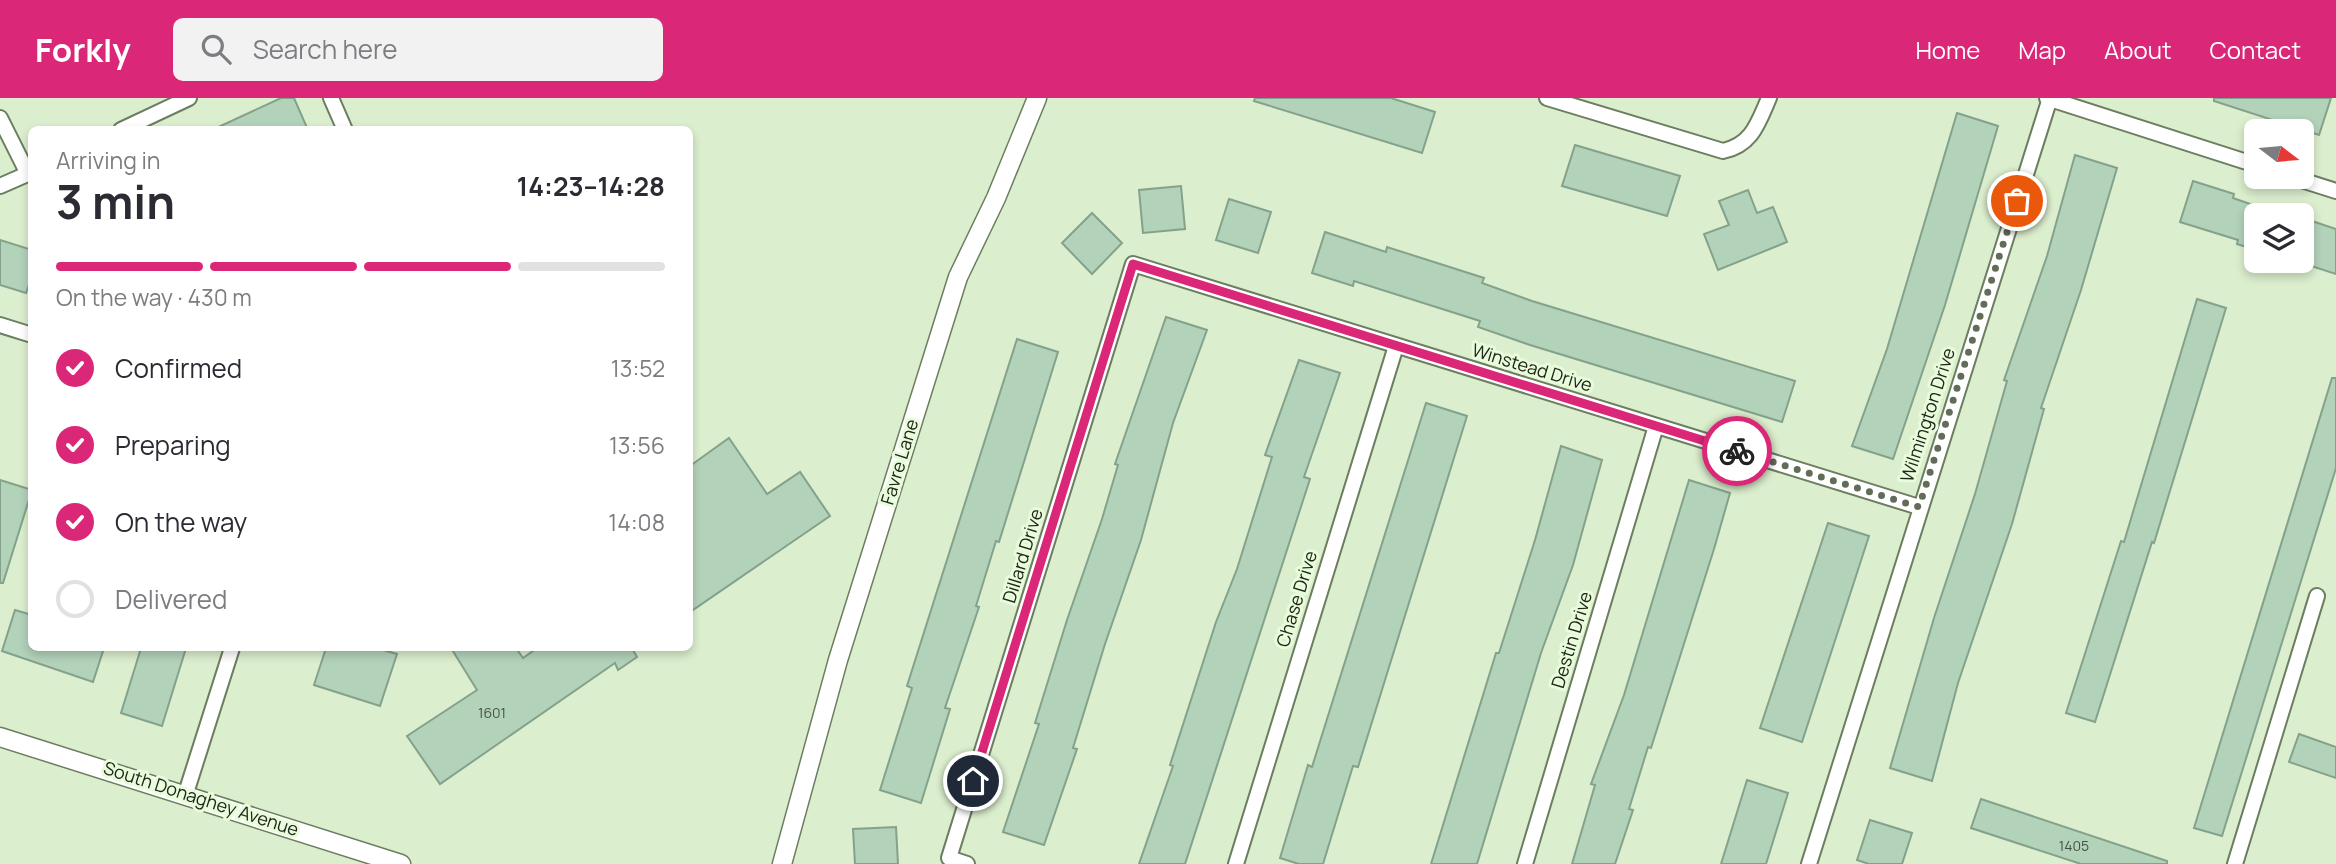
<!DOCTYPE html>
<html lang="en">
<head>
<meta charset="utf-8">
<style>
	:root { --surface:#fff; --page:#f2f2f3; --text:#2b2b33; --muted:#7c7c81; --line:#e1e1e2; --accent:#db2777 }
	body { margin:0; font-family:Manrope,sans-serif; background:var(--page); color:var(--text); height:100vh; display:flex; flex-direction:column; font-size:26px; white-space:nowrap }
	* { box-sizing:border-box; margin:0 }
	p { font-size:23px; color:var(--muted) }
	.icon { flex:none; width:38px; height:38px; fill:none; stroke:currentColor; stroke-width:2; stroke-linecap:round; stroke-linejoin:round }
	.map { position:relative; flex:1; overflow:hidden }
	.details { position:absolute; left:28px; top:28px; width:665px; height:525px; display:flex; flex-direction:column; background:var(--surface); border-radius:10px; box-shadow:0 4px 10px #0003 }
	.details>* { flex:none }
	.needle { width:46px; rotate:106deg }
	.fabs { position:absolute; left:2244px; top:21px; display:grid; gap:14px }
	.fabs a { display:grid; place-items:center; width:70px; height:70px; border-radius:10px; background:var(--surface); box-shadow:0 4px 10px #0003; font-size:35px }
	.pin { position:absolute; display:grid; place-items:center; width:60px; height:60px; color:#fff; margin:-30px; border:4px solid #fff; border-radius:50%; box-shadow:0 2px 7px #0007 }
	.courier { position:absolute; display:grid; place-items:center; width:70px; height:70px; margin:-35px; border:5px solid #db2777; border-radius:50%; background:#fff; color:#222; box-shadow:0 2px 9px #0007 }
	.head em { font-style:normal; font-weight:700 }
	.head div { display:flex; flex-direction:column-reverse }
	.head { display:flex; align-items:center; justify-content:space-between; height:119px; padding:0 28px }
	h1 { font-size:46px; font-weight:700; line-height:52px }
	.bar { display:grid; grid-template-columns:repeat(4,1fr); gap:10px 7px; align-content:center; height:84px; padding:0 28px }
	.bar i { height:9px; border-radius:5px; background:var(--line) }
	.bar .selected { background:var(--accent) }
	.bar p { grid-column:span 4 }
	ol { padding:0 28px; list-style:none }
	li { display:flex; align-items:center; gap:21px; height:77px }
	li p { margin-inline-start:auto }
	li .icon { padding:7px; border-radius:50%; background:var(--accent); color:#fff; stroke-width:4 }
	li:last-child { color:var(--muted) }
	li i { width:38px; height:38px; border:4px solid var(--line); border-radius:50% }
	header { display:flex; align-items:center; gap:42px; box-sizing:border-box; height:98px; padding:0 35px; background:var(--accent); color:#fff }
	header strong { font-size:33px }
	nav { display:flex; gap:38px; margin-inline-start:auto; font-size:24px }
	.search { width:490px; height:63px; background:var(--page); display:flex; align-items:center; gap:18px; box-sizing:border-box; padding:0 24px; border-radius:10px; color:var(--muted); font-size:26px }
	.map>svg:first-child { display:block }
</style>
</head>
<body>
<header>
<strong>Forkly</strong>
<div class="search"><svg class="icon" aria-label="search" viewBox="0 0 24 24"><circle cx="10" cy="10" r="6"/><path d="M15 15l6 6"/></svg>Search here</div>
<nav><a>Home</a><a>Map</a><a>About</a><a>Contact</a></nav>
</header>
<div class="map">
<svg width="2336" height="766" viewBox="0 0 2336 766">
	<rect width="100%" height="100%" fill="#dbeecd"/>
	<g fill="#b3d2ba" stroke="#84a28b" stroke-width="2">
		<path d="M281,0h13l14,32h-96z"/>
		<path d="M1255,0h136l44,14 -13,41 -168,-52z"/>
		<path d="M2214,0h117l-12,37 -105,-34z"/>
		<path d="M1957,15l41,13 -53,179 -52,154 -41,-13 35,-97z"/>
		<path d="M1575,47l105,31 -13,40 -105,-30z"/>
		<path d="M2075,57l42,13 -36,122 -40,118 3,1 -32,115 -54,159 -26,98 -42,-13 44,-150 41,-124 32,-113 -3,-1 43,-124z"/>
		<path d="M2193,83l41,13 -1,4 23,8v44l-19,-6 1,-4 -58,-18z"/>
		<path d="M1181,88l4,43 -42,4 -4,-43z"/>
		<path d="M1748,92l9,23 16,-6 14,35 -69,28 -14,-36 25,-9 -10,-24z"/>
		<path d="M1229,101l42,13 -13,41 -42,-13z"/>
		<path d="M1092,115l30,30 -30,31 -30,-31z"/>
		<path d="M2312,123l24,8v45l-37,-12z"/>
		<path d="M1325,134l61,20 1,-5 97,31 -2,5 50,18 263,80 -13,41 -252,-77 -52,-18 2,-6 -126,-40 -1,5 -41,-13z"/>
		<path d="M0,142l32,10v27l-6,16 -26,-8z"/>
		<path d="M2197,201l29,9 -72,235 -2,-1 -57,180 -29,-9 55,-172 3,1z"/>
		<path d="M1166,219l41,13 -34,93 -32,117 -36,104 -32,104 4,1 -33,96 -41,-13 36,-108 -4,-1 32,-103 35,-101 16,-54 -3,-1z"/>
		<path d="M1017,241l41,13 -59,190 -3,-1 -20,65 3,1 -34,101 5,1 -29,94 -41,-13 32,-102 -5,-2z"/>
		<path d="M1299,262l41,13 -36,104 6,2 -125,385h-46l34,-98 -3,-1 46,-143 21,-53 35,-112 -7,-2z"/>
		<path d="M2332,280h4v90l-114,368 -28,-8z"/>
		<path d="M1426,305l41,13 -109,351 -5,-1 -30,98h-24l-19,-6 28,-93 4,2z"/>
		<path d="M729,340l38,56 33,-22 30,44 -140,96v-146z"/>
		<path d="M1561,348l41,14 -29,105 -32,88 -64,211h-46l65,-211h3l36,-113z"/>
		<path d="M0,382l32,10 -29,93h-3z"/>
		<path d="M1689,382l41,13 -16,56 -63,199 -3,-1 -19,62 4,1 -18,54h-43l23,-79 -4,-1 33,-89z"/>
		<path d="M1828,425l41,13 -67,206 -42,-14z"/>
		<path d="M15,512l17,5v33h72l-11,34 -91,-31z"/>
		<path d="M141,550h45l-24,78 -41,-13z"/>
		<path d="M326,550h50l21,6 -17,52 -66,-21z"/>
		<path d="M451,550h65l7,10 14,-10h100l-4,2 4,7 -19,13 -3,-7 -175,121 -33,-48 70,-46z"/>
		<path d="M2299,636l37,13v31l-47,-16z"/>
		<path d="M1747,682l41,13 -22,71h-45z"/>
		<path d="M1981,701l186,62v3h-86l-110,-36z"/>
		<path d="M1870,722l42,13 -10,31h-33l-12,-4z"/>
		<path d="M896,729l2,37h-43l-2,-35z"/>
	</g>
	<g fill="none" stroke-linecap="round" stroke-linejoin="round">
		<g stroke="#6c7d60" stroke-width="18">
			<g id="minor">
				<path d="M331,0l14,32"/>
				<path d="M1547,0l176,53c29,-6 35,-28 46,-53"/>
				<path d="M2047,0l209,67"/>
				<path d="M0,20l28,56"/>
				<path d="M121,32l68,-32"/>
				<path d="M2292,79l44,14"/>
				<path d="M0,88l32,-14"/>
				<path d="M0,227l32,10"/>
				<path d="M186,695l46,-145"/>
				<path d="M967,766l-18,-6 184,-594 786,243"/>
				<path d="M1236,766l160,-518"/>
				<path d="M1525,766l131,-438"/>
				<path d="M1809,766l241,-766"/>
				<path d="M2235,766l82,-268"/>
			</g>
		</g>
		<g stroke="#6c7d60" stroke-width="21">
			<g id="tertiary">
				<path d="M0,639l401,127"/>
				<path d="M782,766l56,-204 120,-383 38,-79 41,-100"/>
			</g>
		</g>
		<use href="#minor" stroke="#fff" stroke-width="14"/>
		<use href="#tertiary" stroke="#fff" stroke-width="18"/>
	</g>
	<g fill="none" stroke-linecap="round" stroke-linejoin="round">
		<path stroke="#616c59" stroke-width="7" stroke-dasharray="0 12.6" d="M1737,353l182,56 98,-306"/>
		<path stroke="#db2777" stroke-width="9" d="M973,683l160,-517 604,187"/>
	</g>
	<g text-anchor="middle" stroke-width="6" stroke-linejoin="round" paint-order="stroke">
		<g font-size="14" fill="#455142">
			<text x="492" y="620">1601</text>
			<text x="2074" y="753">1405</text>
		</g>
		<g font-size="18" fill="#20261a" stroke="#e8fbda">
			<text transform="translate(1532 270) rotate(17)" y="6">Winstead Drive</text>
			<text transform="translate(1928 317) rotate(-72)" y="6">Wilmington Drive</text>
			<text transform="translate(900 364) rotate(-73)" y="6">Favre Lane</text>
			<text transform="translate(1023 458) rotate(-73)" y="6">Dillard Drive</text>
			<text transform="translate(1297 501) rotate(-73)" y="6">Chase Drive</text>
			<text transform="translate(1572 542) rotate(-73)" y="6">Destin Drive</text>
			<text transform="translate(201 701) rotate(18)" y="6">South Donaghey Avenue</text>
		</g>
	</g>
</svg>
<div class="fabs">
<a><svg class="needle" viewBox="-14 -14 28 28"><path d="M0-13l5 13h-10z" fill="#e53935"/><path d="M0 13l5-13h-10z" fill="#7c7c81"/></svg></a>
<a><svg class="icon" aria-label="layers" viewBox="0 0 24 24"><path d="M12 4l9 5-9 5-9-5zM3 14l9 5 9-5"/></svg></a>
</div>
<div class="pin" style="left:2017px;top:103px;background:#ea580c"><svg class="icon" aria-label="bag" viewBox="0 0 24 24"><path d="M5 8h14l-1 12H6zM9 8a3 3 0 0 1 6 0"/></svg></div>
<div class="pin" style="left:973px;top:683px;background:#1f2937"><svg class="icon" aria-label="home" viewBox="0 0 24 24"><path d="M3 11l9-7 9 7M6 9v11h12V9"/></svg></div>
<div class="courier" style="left:1737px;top:353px"><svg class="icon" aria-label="bike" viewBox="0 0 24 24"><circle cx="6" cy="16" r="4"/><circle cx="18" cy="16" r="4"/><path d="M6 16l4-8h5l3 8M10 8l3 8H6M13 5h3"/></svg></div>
<section class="details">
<div class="head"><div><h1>3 min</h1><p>Arriving in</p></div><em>14:23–14:28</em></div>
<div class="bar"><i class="selected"></i><i class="selected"></i><i class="selected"></i><i></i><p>On the way · 430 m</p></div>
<ol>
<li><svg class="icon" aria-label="check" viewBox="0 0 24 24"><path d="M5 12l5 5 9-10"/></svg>Confirmed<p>13:52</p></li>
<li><svg class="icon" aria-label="check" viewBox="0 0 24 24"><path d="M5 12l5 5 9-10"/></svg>Preparing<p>13:56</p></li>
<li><svg class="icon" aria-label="check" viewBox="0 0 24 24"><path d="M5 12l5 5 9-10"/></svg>On the way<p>14:08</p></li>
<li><i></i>Delivered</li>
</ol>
</section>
</div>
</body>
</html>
